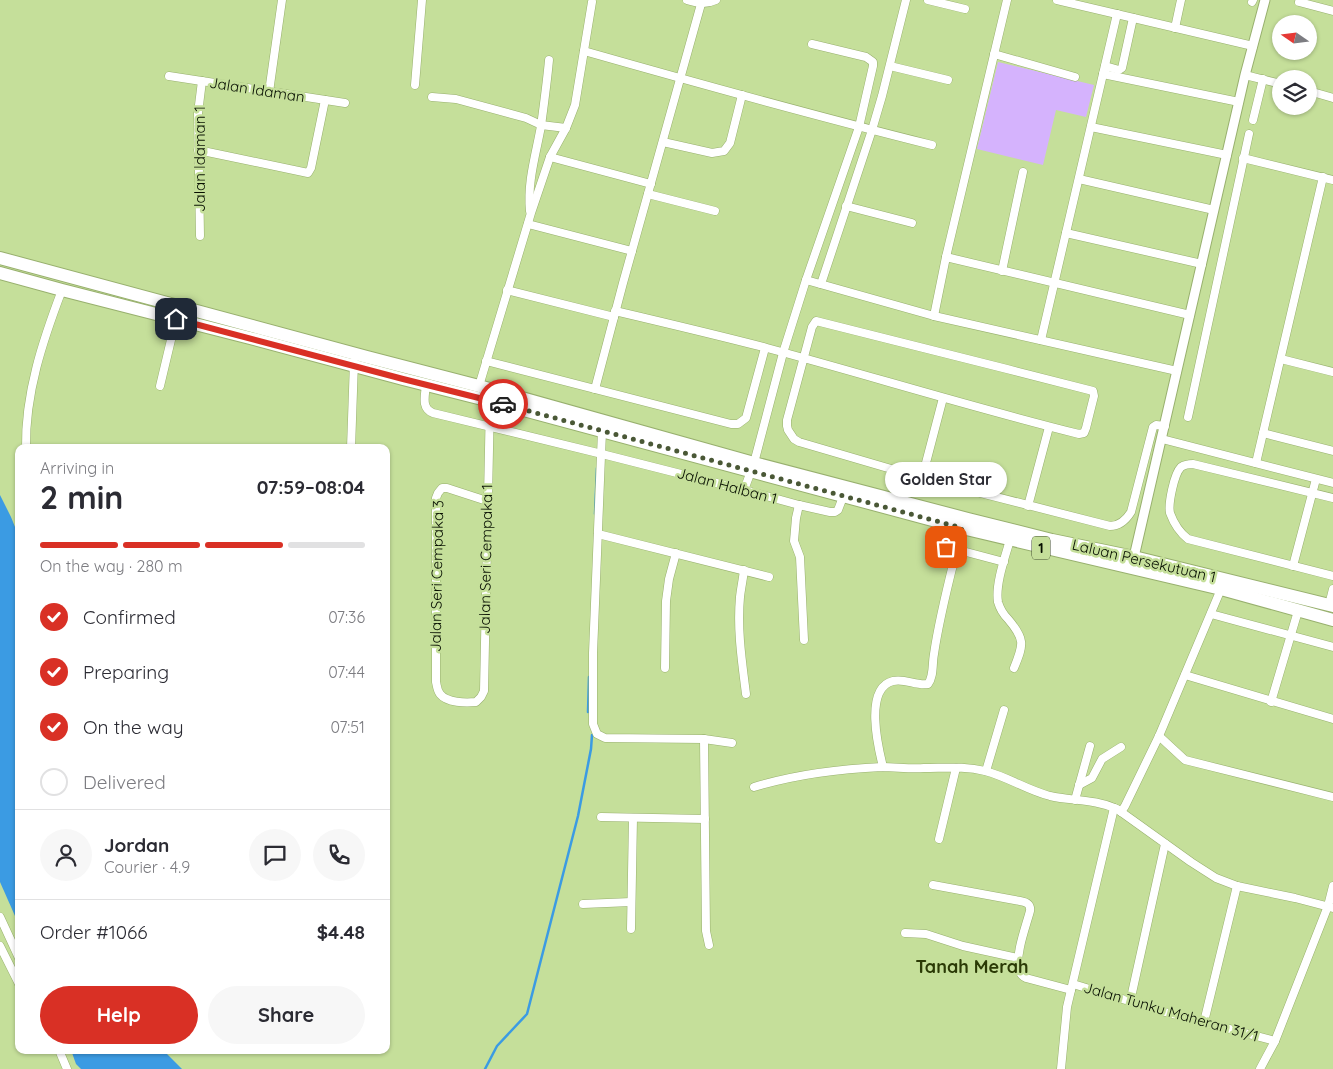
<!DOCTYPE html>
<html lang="en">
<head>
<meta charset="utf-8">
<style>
	:root { --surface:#fff; --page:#f7f7f7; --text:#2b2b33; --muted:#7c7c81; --line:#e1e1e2; --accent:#d93025 }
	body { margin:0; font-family:Quicksand,sans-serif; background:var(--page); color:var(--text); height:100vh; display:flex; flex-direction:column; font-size:19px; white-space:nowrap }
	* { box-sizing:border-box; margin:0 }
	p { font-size:16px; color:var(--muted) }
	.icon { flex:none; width:28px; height:28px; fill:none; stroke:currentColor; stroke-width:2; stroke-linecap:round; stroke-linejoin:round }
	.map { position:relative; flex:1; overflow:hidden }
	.side { position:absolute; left:15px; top:444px; width:375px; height:610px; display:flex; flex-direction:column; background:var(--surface); border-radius:10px; box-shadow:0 1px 4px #0004 }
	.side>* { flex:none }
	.needle { width:32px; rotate:284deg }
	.tools { position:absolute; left:1272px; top:15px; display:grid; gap:10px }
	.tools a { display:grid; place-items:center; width:45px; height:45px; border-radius:50%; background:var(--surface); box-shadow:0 1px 4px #0004; font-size:25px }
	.pin { position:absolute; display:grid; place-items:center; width:42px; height:42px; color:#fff; margin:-21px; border-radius:10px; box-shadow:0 2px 8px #0006 }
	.courier { position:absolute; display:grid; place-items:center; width:50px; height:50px; margin:-25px; border:4px solid #d93025; border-radius:50%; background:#fff; color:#222; box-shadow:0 1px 6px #0007 }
	.bubble { position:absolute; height:35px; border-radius:18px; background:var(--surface); box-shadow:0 1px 4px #0004; font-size:16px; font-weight:700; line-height:35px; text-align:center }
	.overview em { font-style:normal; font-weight:700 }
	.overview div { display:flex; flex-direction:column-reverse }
	.overview { display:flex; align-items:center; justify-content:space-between; height:85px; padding:0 25px }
	h1 { font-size:32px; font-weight:700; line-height:38px }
	.bar { display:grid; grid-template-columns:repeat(4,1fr); gap:8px 5px; align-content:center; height:60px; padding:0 25px }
	.bar i { height:6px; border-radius:4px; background:var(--line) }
	.bar .active { background:var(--accent) }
	.bar p { grid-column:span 4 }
	.line { display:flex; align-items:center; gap:12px; padding:0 25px; border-top:1px solid var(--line) }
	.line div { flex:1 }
	.round { display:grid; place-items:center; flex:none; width:52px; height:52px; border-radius:26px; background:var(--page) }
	ol { padding:0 25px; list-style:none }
	li { display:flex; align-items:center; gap:15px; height:55px }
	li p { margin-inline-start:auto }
	li .icon { padding:5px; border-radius:50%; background:var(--accent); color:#fff; stroke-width:4 }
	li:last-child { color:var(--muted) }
	li i { width:28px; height:28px; border:2px solid var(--line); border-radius:50% }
	.cta { display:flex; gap:10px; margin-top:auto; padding:10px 25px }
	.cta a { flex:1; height:58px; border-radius:30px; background:var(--accent); color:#fff; font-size:20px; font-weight:700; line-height:58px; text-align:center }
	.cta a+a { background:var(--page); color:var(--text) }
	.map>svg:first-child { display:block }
</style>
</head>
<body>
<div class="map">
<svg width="1333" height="1069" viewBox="0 0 1333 1069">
	<rect width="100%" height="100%" fill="#c5df9a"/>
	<path fill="#d5b3fd" d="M998,62l96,23 -8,32 -30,-7 -13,55 -66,-16z"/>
	<g fill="#3b9be3">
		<path d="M0,495l11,22 8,20v388l-19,-43z"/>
		<path d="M71,1050h92l19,19h-101l-5,-5z"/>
	</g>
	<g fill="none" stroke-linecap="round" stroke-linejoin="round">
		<g stroke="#3b9be3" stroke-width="2.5">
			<path d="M595,514l2,-46"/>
			<path d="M588,712l1,-35"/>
			<path d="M485,1069l12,-23 30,-32 51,-198 13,-67 1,-14"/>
		</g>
		<g stroke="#98b06e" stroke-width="9">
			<g id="minor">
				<path d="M687,0c11,3 18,5 29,0"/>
				<path d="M928,0l37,9"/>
				<path d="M1057,0l196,46"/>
				<path d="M1252,2l1,-2"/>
				<path d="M1299,2l34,9"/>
				<path d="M1175,28l6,-28"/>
				<path d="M584,51c116,33 232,65 348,94"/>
				<path d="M994,54l81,23"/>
				<path d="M890,66l58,14"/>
				<path d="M1105,66l14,4 3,-2 11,-50"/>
				<path d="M1103,74l136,28"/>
				<path d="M1245,75l36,9"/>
				<path d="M169,76l176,27"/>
				<path d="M415,85l7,-85"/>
				<path d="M1309,91l24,7"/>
				<path d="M269,92l13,-92"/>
				<path d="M432,97l24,2 70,19 15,7 25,3"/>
				<path d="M1253,120l10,-41"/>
				<path d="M1091,127l136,28"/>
				<path d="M663,142l49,11 12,-2 6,-8 12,-48"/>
				<path d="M198,150l110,23 3,-5 14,-68"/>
				<path d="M550,157l101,27"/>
				<path d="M1243,158l90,22"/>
				<path d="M1079,179l135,31"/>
				<path d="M648,194l67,17"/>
				<path d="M846,206l66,17"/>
				<path d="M530,211c-3,-29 6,-57 11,-85 3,-22 6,-44 8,-66"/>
				<path d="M528,224l104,27"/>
				<path d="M1066,233l136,31"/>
				<path d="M200,236l-2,-123 4,-32"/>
				<path d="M946,257l244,58"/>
				<path d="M1002,271l21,-99"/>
				<path d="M806,280l128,36 243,55"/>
				<path d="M821,284l51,-154 10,-34 24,-96"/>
				<path d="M507,290l107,27"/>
				<path d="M615,311c51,12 102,24 152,37 104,28 207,60 312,86l5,-1 2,-5 8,-32 -1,-5 -86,-22 -191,-48 -4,6 -25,93v6l1,4 6,9 5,3 123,36 188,48c10,0 16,-6 21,-14l22,-85 3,-2 9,1"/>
				<path d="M934,316l12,-59 61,-257"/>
				<path d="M1041,340l76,-326"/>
				<path d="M1281,359l52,13"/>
				<path d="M486,361l245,63h7l8,-6 19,-70"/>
				<path d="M426,385c-1,11 -5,23 7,28l169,41 142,36 55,15 31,7h5l3,-2 5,-13"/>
				<path d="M160,386l16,-67"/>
				<path d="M479,386l52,-173 19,-56 16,-29 9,-23 17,-103"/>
				<path d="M595,389l28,-106 78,-279"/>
				<path d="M1188,417l61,-283"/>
				<path d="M602,431l-9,222v71l4,10 8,4 99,1 28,4"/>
				<path d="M1263,433l70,18"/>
				<path d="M1162,439l171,44"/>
				<path d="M26,448c-1,-55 17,-108 36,-158"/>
				<path d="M351,448l3,-86"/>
				<path d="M1256,463l67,-286"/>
				<path d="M922,478l21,-80"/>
				<path d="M744,490l10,-27 29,-110 23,-73 53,-153 14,-61v-4l-7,-5 -54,-13"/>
				<path d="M1333,498l-140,-34c-4,0 -9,1 -12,3 -7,7 -13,37 -11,46 4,11 9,19 18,26l145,37"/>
				<path d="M487,501l-40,-13h-5l-4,5 -2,5v184c1,4 1,8 4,12 7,9 26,9 36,8l5,-5 3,-6 6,-290"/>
				<path d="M799,505l-3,13 -2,23 6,16 4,83"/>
				<path d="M1028,506l21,-79"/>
				<path d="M598,534l171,43"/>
				<path d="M1010,540c-5,17 -15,45 -12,62 2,7 5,12 10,17 17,20 16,25 6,49"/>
				<path d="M936,544l68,18"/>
				<path d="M1293,566l23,-87"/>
				<path d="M744,570c-1,9 -3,18 -4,27 -3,33 2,65 6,97"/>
				<path d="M1329,605l4,-16"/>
				<path d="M1211,614l122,33"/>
				<path d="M665,668l1,-67 3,-22 7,-26"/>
				<path d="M1185,675l148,44"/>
				<path d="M1271,702l27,-91"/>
				<path d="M1159,736l26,24 148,37"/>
				<path d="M704,739l2,192 3,14"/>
				<path d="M883,767c-5,-20 -19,-79 10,-86 12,-3 23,5 35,3 6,-8 4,-20 6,-30 6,-42 18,-84 28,-126"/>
				<path d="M986,771l18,-61"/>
				<path d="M1079,785l13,-7 10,-19 19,-12"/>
				<path d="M754,787c43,-13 84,-18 128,-20 14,0 28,2 42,1 21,0 41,-2 61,3 23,6 42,19 65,25 22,5 45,3 67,13l74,53 25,16 21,8 58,12 38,10"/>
				<path d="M1075,800l15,-54"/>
				<path d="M1121,812l4,-6 34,-70 62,-147"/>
				<path d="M601,817l104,2"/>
				<path d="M939,839l17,-71"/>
				<path d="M933,885l87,16c6,1 11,3 10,10 -4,15 -15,44 -11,58 1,5 3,7 7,9l45,12"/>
				<path d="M583,904l48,-2"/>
				<path d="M0,917l19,41"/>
				<path d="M631,929l2,-111"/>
				<path d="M905,933l21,1 37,12 55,12"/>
				<path d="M0,946l19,38"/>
				<path d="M1073,984l92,28 110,29"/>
				<path d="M1130,1002l35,-158"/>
				<path d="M1204,1022l33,-136"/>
				<path d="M59,1050l8,19"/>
				<path d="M1061,1069l6,-62 47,-199"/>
				<path d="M1260,1069l15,-28 53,-135 5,-20"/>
			</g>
		</g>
		<g stroke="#98b06e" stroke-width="11">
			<path id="tertiary" d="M1134,557l111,-482 20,-75"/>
		</g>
		<g stroke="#98b06e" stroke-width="14">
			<g id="trunk">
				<path d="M0,258l367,99 112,29 275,77 214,56 84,21 82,17 199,49"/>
				<path d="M0,273l62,17 188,48 153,41 87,22 472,127 259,61 112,31"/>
			</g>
		</g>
		<use href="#minor" stroke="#fff" stroke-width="8"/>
		<use href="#tertiary" stroke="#fff" stroke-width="9"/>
		<use href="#trunk" stroke="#fff" stroke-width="12"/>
	</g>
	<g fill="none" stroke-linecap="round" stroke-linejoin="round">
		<path stroke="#4a5836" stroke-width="5" stroke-dasharray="0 9" d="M503,404l459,124 -5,22 -11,-3"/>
		<path stroke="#d93025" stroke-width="6" d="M176,319l227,60 100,25"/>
	</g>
	<g text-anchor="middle" stroke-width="5" stroke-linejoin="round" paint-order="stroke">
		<rect fill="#c5df9a" stroke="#404d2e" stroke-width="1" x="1032" y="536.5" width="18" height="23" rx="4"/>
		<g font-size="14" font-weight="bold" fill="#070f00">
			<text x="1041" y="553">1</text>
		</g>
		<g font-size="15" fill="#070f00" stroke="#c5df9a">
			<text transform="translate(257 90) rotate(9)" y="5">Jalan Idaman</text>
			<text transform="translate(200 159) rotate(-90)" y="5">Jalan Idaman 1</text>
			<text transform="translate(727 486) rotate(15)" y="5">Jalan Halban 1</text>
			<text transform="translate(486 559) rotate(-89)" y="5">Jalan Seri Cempaka 1</text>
			<text transform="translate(1144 561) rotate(13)" y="5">Laluan Persekutuan 1</text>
			<text transform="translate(437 576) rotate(-89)" y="5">Jalan Seri Cempaka 3</text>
			<text transform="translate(1171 1012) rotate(16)" y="5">Jalan Tunku Maheran 31/1</text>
		</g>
		<g font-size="18" font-weight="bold" fill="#2b3a06" stroke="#c5df9a">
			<text x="972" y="973">Tanah Merah</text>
		</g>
	</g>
</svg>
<div class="tools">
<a><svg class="needle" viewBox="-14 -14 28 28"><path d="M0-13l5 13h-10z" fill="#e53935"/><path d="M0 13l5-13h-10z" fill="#7c7c81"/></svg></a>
<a><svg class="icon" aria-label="layers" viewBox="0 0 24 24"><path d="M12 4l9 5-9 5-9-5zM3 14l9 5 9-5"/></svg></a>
</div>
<div class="pin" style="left:946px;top:547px;background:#ea580c"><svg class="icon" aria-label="bag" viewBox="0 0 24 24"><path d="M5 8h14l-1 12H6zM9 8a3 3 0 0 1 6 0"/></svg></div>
<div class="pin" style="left:176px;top:319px;background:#1f2937"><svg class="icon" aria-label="home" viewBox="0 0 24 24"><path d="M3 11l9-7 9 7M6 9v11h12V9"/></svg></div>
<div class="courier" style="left:503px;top:404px"><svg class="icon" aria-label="car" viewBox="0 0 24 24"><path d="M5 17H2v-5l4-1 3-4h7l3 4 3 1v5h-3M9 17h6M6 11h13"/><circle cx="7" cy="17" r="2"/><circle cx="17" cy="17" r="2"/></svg></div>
<div class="bubble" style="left:885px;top:462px;width:122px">Golden Star</div>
<section class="side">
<div class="overview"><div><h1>2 min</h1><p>Arriving in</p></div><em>07:59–08:04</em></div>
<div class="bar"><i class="active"></i><i class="active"></i><i class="active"></i><i></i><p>On the way · 280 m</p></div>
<ol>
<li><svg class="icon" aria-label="check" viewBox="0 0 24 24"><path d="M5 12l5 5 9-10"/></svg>Confirmed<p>07:36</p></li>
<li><svg class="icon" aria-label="check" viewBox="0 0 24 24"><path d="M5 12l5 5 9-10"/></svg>Preparing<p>07:44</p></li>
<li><svg class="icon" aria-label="check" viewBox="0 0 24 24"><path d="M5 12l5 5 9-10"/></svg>On the way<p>07:51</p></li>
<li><i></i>Delivered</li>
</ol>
<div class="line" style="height:90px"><a class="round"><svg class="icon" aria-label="person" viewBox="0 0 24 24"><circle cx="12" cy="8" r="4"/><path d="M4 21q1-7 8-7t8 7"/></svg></a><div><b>Jordan</b><p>Courier · 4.9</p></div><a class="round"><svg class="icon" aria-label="chat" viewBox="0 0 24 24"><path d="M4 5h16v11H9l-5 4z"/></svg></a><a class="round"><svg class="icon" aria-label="phone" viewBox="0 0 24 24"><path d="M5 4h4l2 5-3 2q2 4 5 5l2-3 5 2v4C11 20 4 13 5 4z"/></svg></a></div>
<div class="line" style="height:65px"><div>Order #1066</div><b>$4.48</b></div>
<div class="cta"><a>Help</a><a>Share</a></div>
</section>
</div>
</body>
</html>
